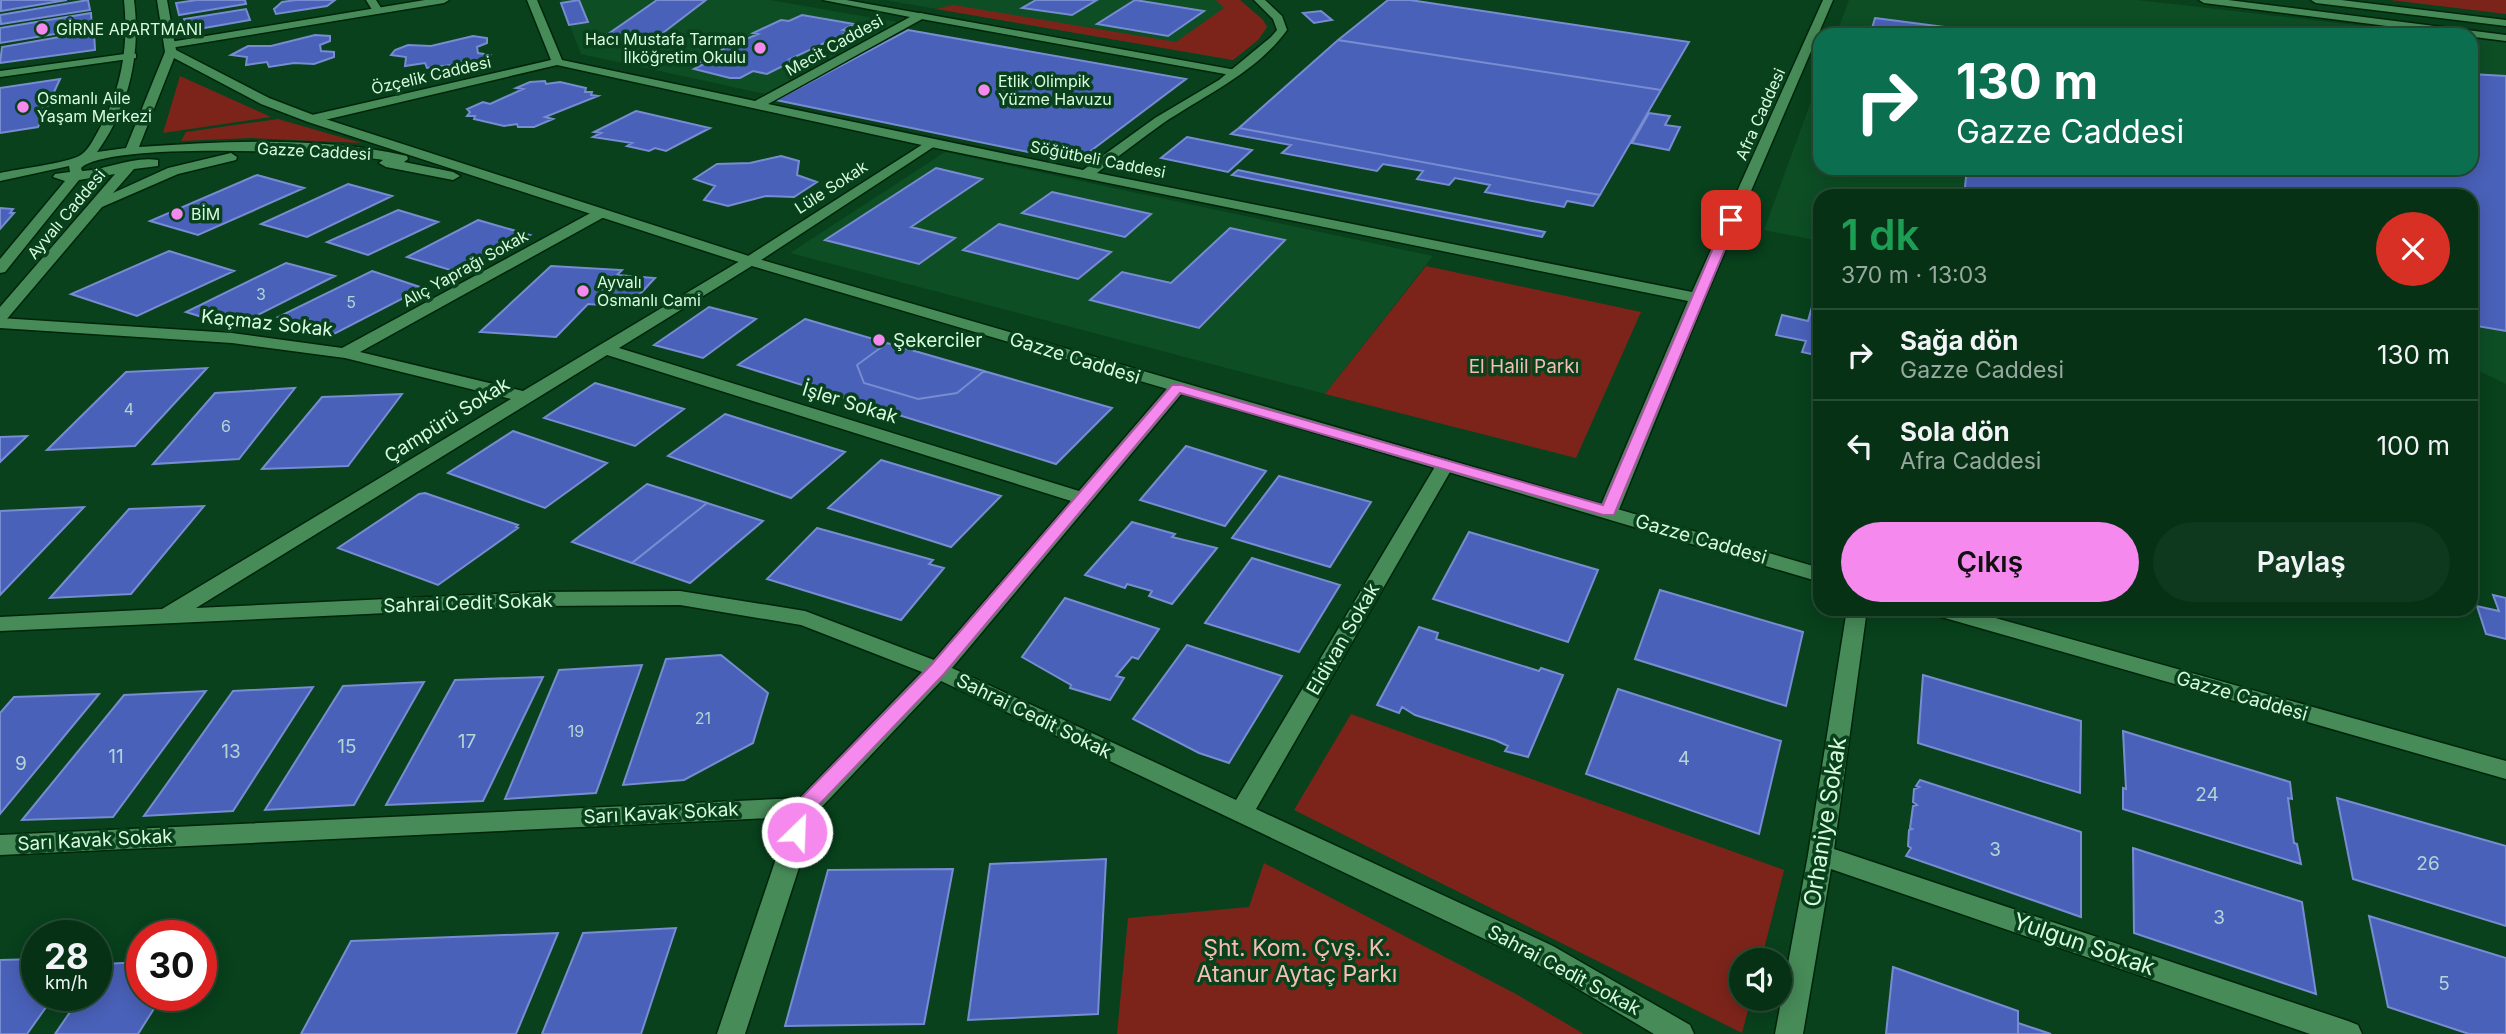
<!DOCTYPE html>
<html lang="tr">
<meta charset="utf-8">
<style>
:root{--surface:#063115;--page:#0f391e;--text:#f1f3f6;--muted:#98a9a0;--line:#274c34;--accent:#f689ed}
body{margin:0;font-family:Inter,sans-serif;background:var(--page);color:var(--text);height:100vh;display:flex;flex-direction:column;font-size:26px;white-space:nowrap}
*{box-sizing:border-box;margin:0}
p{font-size:23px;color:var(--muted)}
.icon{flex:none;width:38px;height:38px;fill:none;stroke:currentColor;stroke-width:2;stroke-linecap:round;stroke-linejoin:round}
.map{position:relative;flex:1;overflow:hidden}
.drawer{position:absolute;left:1813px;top:189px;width:665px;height:427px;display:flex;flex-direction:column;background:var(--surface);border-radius:21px;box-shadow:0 4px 18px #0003,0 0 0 2px var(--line)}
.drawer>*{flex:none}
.hud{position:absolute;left:1813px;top:28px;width:665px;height:147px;border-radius:21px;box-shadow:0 4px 18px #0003,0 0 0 2px var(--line);background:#0b6e4f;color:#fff;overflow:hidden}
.tools{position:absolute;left:1729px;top:948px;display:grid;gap:14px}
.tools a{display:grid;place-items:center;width:63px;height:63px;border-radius:50%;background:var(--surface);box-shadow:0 4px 18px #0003,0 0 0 2px var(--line);font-size:35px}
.speed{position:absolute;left:21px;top:920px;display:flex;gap:14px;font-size:35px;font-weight:700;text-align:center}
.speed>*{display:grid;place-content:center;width:91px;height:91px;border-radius:50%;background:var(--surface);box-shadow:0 4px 18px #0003,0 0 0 2px var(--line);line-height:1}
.speed small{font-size:18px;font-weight:400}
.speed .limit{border:10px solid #d22;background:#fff;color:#111}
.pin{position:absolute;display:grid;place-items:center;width:60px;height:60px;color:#fff;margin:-30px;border-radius:14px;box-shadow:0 4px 10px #0006}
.me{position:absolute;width:77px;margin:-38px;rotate:24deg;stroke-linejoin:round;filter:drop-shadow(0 0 5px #0008)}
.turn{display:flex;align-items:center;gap:24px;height:147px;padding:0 28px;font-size:32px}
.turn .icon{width:91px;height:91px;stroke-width:2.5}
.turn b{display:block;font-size:49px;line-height:60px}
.round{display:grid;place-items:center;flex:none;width:74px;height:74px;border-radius:37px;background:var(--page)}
.headline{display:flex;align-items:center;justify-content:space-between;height:119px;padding:0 28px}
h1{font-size:42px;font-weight:600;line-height:52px;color:#1e9e55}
.cta{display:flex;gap:14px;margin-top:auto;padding:14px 28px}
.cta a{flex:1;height:80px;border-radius:42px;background:var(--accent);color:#111;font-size:28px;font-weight:600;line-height:80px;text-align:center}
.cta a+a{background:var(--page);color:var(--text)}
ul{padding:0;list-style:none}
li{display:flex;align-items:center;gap:21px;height:91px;padding:0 28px;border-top:2px solid var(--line)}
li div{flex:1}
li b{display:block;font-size:26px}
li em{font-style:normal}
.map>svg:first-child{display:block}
.built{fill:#0d4e25}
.green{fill:#7d241a}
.building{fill:#4a61b9;stroke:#778cd1;stroke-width:2}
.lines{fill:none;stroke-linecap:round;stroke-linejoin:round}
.minor-casing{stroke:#00250b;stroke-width:3}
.tertiary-casing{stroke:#00250b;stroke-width:3}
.secondary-casing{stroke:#00250b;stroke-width:3}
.minor{fill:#478b58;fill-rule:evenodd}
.tertiary{fill:#478b58;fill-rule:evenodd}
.secondary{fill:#478b58;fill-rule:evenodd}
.route{fill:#f689ed;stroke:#a0599a;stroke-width:2}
.poi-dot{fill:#f689ed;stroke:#08411c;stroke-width:2.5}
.labels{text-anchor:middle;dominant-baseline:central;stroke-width:7;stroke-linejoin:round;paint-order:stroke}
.far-poi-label{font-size:16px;fill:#d8fbde;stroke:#08411c;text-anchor:start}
.far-street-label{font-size:16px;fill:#d8fbde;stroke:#08411c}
.number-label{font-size:16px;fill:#b4d4d5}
.street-label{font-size:19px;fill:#d8fbde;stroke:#08411c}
.poi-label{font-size:19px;fill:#d8fbde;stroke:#08411c;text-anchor:start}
.park-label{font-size:19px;fill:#f6bdb3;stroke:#08411c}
.near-number-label{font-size:19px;fill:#b4d4d5}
.near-street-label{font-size:23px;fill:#d8fbde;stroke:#08411c}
.near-park-label{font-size:23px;fill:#f6bdb3;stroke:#08411c}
</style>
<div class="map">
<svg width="2506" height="1034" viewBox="0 0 2506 1034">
<rect width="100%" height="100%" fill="#08411c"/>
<path class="built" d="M560 0H770L897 22 765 94 581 54Z
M885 0H1240L1263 20 1267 27 1258 40 1233 60Z
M1849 0H2138L2443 35H1836Z
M2471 38 2506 43V384L2471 367V196H1820V241L1764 230 1820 77V168H2471Z
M945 152 1433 256 1325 394 790 253Z"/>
<path class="green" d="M1216 0H1240L1263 20 1267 27 1258 40 1233 60 936 9 953 5 1176 42 1224 8Z
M2390 0H2506V14Z
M180 76 271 117 163 133Z
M278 119 361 143 251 138 181 141 186 132Z
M1426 266 1641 312 1576 458 1325 394Z
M1351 714 1784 870 1761 961H1741V999H1751L1742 1033 1294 810Z
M1264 863 1516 994 1584 1034H1117L1128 918 1249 907Z"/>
<path class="building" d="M1 0H67L1 11Z
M88 0 90 10 1 24 0 15Z
M197 0H245L246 4 179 15 176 3Z
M296 0H335L327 6 276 14 274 9 282 2Z
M579 0 588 22 569 25 561 3Z
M657 0H706L651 42 601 39Z
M1036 0H1097L1072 15 1022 8Z
M1135 0 1204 11 1168 36 1097 24Z
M1388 0H1410L1689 42 1661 90 1338 40Z
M246 9 250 20 187 31 184 19Z
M1321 11 1332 20 1314 23 1303 13Z
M91 13 92 28 0 43V28Z
M802 15 854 24 843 30 850 31 790 59 795 60 767 74 753 71 740 78H730L694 69 706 63 696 61 758 34 753 33 781 20 789 21Z
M1875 18 2006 35H1870Z
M908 30 1186 79 1076 162 776 100Z
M94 31 95 50 0 63 2 47Z
M315 35 330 36V41L320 45 321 51 334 52V57L314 64 294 63 269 67 267 62 246 65 247 57 231 55 248 46H271Z
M473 36 487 38V43L477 47 478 53 491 55 490 60 470 67 451 65 427 68 425 63 405 66 406 57 391 55 395 50 408 45 431 46Z
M1338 40 1661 90 1600 195 1239 128Z
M2471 74 2506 76V331L2471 325V196H1964L1967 168H2471Z
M60 79 38 127 0 133V88Z
M545 81 546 84 560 82 586 88 585 92H592L591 95 598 96 545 117 553 119 534 127H518L517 124 504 126 474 119 475 116H467L470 112 467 109 483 102 490 104 523 89 516 88 530 82Z
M636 111 710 128 666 151 655 148 649 151 627 146 632 143 593 137 601 133 594 132Z
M1649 113 1670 116 1665 125 1680 127 1669 150 1632 143Z
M1239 128 1600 195 1593 206 1567 201 1564 207 1485 192 1490 185 1455 178 1449 185 1417 179 1423 171 1383 164 1377 171 1282 153 1291 145 1231 134Z
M1187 137 1252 150 1228 172 1161 158Z
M781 156 799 161 797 175 817 182 794 197 766 196 728 206 704 200 715 186 694 179 717 164 750 163Z
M936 168 982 179 911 227 955 238 919 264 825 240Z
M1238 170 1335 190 1545 232 1542 237 1232 175Z
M257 175 304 188 198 235 150 221Z
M348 184 392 196 307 237 261 224Z
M1052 192 1151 214 1125 237 1022 213Z
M0 208 13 209 10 213H14L0 229Z
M398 210 438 222 368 255 327 242Z
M478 220 530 235 457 272 407 257Z
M999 224 1111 252 1078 279 963 250Z
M1230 228 1285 240 1199 328 1090 300 1122 272 1171 283Z
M169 251 234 271 137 316 71 294Z
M286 263 335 276 234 327 186 312Z
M551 266 622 270 617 275 655 278 628 307 588 304 556 337 480 332Z
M372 271 423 288 330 336 278 317Z
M1817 289H1820V356L1802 352 1806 341 1776 335 1782 315 1808 321Z
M709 307 756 319 703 358 654 345Z
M805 319 887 343 1112 408 1056 464 738 365Z
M887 343 984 371 957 393 918 399 864 383 857 365Z
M207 368 135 446 47 450 126 372Z
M595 383 684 409 635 446 544 418Z
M295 388 239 459 153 464 215 393Z
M402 394 348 466 262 469 322 397Z
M725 414 845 452 791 498 668 456Z
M513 431 607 463 545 508 448 473Z
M27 436 0 462V437Z
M1186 446 1266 471 1225 526 1140 500Z
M881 460 1001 496 951 547 828 508Z
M1279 476 1371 502 1330 567 1232 538Z
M647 484 707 503 632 563 572 542Z
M425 493 518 525 516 527 518 528 438 585 338 548 419 494Z
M707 503 763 521 690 583 632 563Z
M204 506 131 594 50 598 129 509Z
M84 507 0 595V511Z
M1132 522 1175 534 1172 537 1217 548 1172 604 1149 596 1152 591 1127 584 1125 588 1085 575Z
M817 528 933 560 929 564 944 568 901 620 767 579Z
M1469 532 1598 570 1568 642 1433 599Z
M1252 558 1340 585 1299 652 1205 623Z
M1660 590 1803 632 1786 706 1635 659Z
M2493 595 2506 598V639L2486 634 2477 606 2499 611Z
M1065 598 1159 629 1138 659 1132 657 1116 676 1124 678 1110 700 1070 688 1071 685 1022 657Z
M1419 627 1438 633 1436 639 1539 671 1541 668 1563 675 1528 757 1505 751 1508 746 1495 740 1415 715 1402 707 1399 713 1377 705Z
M1187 645 1282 676 1229 763 1199 753 1133 719Z
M721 655 768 693 753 743 684 780 623 785 666 659Z
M642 665 596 793 505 799 559 670Z
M1923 675 2081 721 2080 793 1918 743Z
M543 677 483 801 386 805 455 680Z
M424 682 354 805 265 810 343 686Z
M313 687 233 811 144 816 233 691Z
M1618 689 1781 741 1759 834 1586 774Z
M206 691 113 817 22 820 124 695Z
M99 694 0 814V713L14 697Z
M2123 731 2290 782 2292 799 2288 798 2294 843 2297 844 2301 864 2123 809V788L2126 789Z
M1920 780 2081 832V917L1906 856 1911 848 1908 846 1909 830 1912 829 1910 828 1913 806 1917 805 1913 802 1914 789 1919 787 1916 786Z
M2337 798 2506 846V926L2353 879Z
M2133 848 2302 902 2316 994 2134 933Z
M1106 859 1098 1014 968 1020 990 864Z
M953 869 924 1024 785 1026 828 870Z
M2369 916 2506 958V1034H2469L2388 1007Z
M676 928 641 1034H542L583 933Z
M558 933 516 1034H301L351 941Z
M37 959V996H54L27 1034H0V960Z
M142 962V996H162L138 1034H55L81 996H96V974L103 964Z
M1893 967 2018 1011V1034H1886Z
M2018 1023 2051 1034H2018Z"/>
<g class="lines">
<defs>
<path id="minor" d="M366 0H376L383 11 382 13H374Z
M920 13 1236 70 1242 73 1236 76 916 18V14Z
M931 139 937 143 935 146 755 264 619 348 1079 491 1171 384H1183L1185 388 1183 392 952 668 1236 800 1436 465 1445 459 1451 461 1454 465 1256 809 1553 946 1690 1025 1694 1034H1654L1533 962 941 681 817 812 745 1034H717L790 817 0 855V835L800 798 922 672 801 625 680 605 539 606 0 631V617L162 609 511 399 345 358 232 343 0 328V318L232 333 342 348 596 210H606V216L360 352 523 391 745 258ZM607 355 1071 501 934 660 805 611 680 591 539 592 196 608Z
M1847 609H1867L1834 849 2348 1021 2358 1025 2362 1034H2310L1831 869 1803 1034H1775L1808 855Z"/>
<path id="tertiary" d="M425 0H449L444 3 170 48 165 45 170 42Z
M527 0H537L562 60 755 101 910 17 823 0H846L924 14V18L768 104 1083 170 1155 118 1219 80 1271 37 1277 30 1273 19 1254 0H1265L1282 16 1287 30C1256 73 1205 95 1162 124 1140 140 1118 156 1097 173L1692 292 1823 0H1833L1705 298 1618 512 1615 516H1601L1598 512 1688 301 931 147 557 65 312 123 306 119 312 115 551 60Z
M132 53 136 54V58L0 77V71Z"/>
<path id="secondary" d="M124 0H134C141 54 129 108 97 152L126 148 165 52 157 0H167L176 50 269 98 316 116 755 258 1820 568V582L745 264 308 122 261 104 174 58 139 147C226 141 321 136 407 156L408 159 404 162 453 172 460 176 453 180 386 167 379 163 383 160C337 152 109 141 81 168L82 171C107 170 132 156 158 160V166L134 169 113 193 168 168 231 153 237 157 236 160 178 174 102 207 6 320 0 322V307L115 174 79 180 5 272 0 273V259L65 181 53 177 55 174 70 172 69 166 0 181V173C17 169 67 163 79 156 87 152 92 142 96 135 121 93 129 48 124 0Z
M2199 0H2228L2506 35V41L2204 3Z
M2311 0H2341L2506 20V26L2316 3Z
M1928 609H1963L2506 761V779L1931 614Z"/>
</defs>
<use href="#minor" class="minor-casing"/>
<use href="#tertiary" class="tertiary-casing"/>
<use href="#secondary" class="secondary-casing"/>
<use href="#minor" class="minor"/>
<use href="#tertiary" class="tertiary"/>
<use href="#secondary" class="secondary"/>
</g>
<path class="route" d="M1731 217 1737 220 1614 515H1603L1180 393 944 674 814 810 805 838 797 840 790 838 787 832 798 801 931 665 1172 385H1182L1603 505 1725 220Z"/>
<g class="poi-dot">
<circle cx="42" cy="29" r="7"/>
<circle cx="760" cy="48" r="7"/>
<circle cx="984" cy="90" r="7"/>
<circle cx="23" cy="107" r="7"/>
<circle cx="177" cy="214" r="7"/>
<circle cx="583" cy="291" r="7"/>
<circle cx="879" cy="340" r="7"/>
</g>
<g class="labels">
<g class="far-poi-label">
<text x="56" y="29">GİRNE APARTMANI</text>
<text x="746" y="39" text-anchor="end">Hacı Mustafa Tarman<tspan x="746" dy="18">İlköğretim Okulu</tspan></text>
<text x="998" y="81">Etlik Olimpik<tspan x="998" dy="18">Yüzme Havuzu</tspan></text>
<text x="37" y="98">Osmanlı Aile<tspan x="37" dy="18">Yaşam Merkezi</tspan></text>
<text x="191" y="214">BİM</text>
<text x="597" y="282">Ayvalı<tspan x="597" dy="18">Osmanlı Cami</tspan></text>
</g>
<g class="far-street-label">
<text transform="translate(834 45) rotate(-29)">Mecit Caddesi</text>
<text transform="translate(431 75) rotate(-13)">Özçelik Caddesi</text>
<text transform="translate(1760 114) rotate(-66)">Afra Caddesi</text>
<text transform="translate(314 151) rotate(3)">Gazze Caddesi</text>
<text transform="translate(1098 159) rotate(11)">Söğütbeli Caddesi</text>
<text transform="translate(831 187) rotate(-33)">Lüle Sokak</text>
<text transform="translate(66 214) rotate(-50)">Ayvalı Caddesi</text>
<text transform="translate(465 268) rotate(-29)">Alıç Yaprağı Sokak</text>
</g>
<g class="number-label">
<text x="261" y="294">3</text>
<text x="351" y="302">5</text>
<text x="129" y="409">4</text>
<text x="226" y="426">6</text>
<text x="703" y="718">21</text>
<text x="576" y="731">19</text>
</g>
<g class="street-label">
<text transform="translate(267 323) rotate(6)">Kaçmaz Sokak</text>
<text transform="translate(1075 358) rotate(17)">Gazze Caddesi</text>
<text transform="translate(850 403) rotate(17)">İşler Sokak</text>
<text transform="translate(447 420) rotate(-32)">Çampürü Sokak</text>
<text transform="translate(1701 539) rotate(16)">Gazze Caddesi</text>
<text transform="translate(468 603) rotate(-2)">Sahrai Cedit Sokak</text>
<text transform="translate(1343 639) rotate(-60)">Eldivan Sokak</text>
<text transform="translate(2242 696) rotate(16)">Gazze Caddesi</text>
<text transform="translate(1034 716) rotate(26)">Sahrai Cedit Sokak</text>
<text transform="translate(661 813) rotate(-3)">Sarı Kavak Sokak</text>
<text transform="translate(95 840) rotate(-3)">Sarı Kavak Sokak</text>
<text transform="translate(1564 970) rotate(28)">Sahrai Cedit Sokak</text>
</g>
<g class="poi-label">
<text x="893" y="340">Şekerciler</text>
</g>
<g class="park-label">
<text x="1524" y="366">El Halil Parkı</text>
</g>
<g class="near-number-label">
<text x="467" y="741">17</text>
<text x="347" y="746">15</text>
<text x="231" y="751">13</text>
<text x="116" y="756">11</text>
<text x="1684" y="758">4</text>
<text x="21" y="763">9</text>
<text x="2207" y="794">24</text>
<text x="1995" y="849">3</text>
<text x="2428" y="863">26</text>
<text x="2219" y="917">3</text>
<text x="2444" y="983">5</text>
</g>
<g class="near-street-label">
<text transform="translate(1825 822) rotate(-81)">Orhaniye Sokak</text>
<text transform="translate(2084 944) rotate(19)">Yulgun Sokak</text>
</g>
<g class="near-park-label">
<text x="1297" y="948">Şht. Kom. Çvş. K.<tspan x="1297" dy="26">Atanur Aytaç Parkı</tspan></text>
</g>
</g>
</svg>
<div class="tools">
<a><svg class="icon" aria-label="sound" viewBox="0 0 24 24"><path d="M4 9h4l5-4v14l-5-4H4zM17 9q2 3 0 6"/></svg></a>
</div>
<div class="speed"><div>28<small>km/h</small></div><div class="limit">30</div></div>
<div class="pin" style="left:1731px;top:220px;background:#d93025"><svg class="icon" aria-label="arrive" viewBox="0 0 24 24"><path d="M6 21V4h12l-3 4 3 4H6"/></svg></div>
<svg class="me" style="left:797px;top:832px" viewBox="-20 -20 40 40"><circle r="17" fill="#f689ed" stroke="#fff" stroke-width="3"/><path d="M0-11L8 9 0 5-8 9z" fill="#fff"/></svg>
<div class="hud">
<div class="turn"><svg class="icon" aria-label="right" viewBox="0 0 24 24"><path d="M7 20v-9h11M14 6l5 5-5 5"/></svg><div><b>130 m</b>Gazze Caddesi</div></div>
</div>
<section class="drawer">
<div class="headline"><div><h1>1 dk</h1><p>370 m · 13:03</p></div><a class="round" style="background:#d93025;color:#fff"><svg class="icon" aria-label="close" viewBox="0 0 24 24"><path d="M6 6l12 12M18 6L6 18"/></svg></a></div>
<ul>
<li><svg class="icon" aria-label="right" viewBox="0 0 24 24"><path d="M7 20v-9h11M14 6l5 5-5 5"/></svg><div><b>Sağa dön</b><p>Gazze Caddesi</p></div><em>130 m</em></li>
<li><svg class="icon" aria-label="left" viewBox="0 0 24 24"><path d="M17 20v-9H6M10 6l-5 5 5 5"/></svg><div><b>Sola dön</b><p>Afra Caddesi</p></div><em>100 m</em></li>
</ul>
<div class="cta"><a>Çıkış</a><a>Paylaş</a></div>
</section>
</div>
